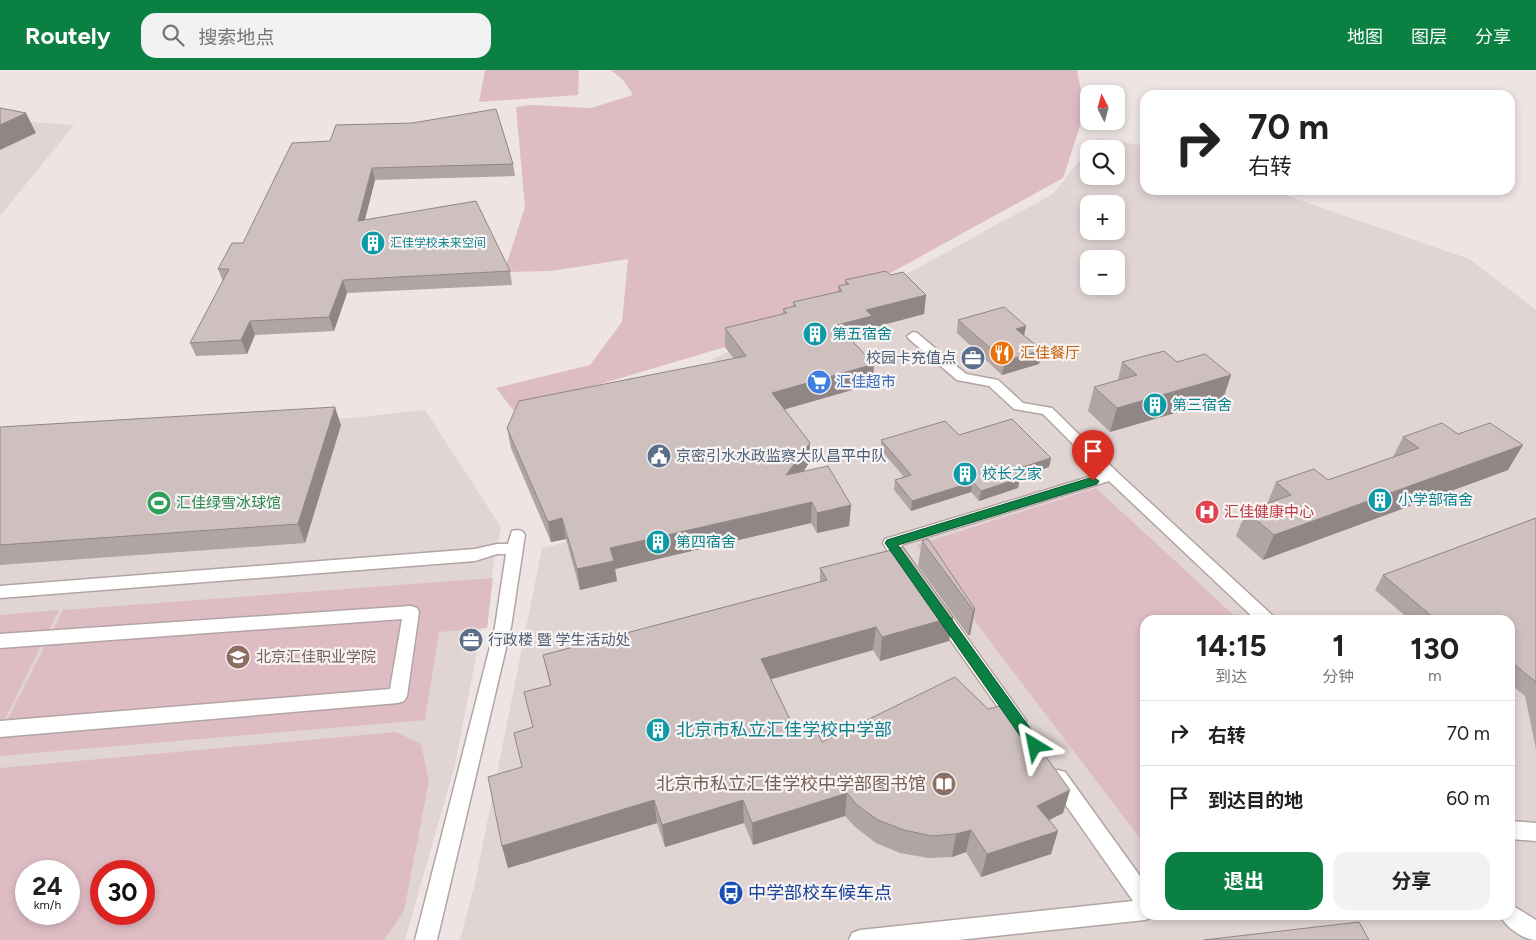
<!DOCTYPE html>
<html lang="zh">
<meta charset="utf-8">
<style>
:root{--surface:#fff;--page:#f2f2f2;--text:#222;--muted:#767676;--line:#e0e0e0;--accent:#0b8043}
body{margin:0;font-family:Figtree,"Noto Sans SC",sans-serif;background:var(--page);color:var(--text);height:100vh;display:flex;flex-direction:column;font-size:19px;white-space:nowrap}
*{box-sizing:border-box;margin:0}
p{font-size:16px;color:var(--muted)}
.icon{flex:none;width:28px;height:28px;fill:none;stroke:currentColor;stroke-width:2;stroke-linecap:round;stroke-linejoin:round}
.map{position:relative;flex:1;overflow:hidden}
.side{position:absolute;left:1140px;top:545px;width:375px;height:305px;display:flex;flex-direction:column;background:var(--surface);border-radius:15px;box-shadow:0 2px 8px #0003}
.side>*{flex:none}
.guide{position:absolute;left:1140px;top:20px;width:375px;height:105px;border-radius:15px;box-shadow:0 2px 8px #0003;background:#fff;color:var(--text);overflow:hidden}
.needle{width:32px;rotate:354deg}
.fabs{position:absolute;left:1080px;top:15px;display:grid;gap:10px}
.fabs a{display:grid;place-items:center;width:45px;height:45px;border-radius:10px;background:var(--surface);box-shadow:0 2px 8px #0003;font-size:25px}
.speed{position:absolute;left:15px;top:790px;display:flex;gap:10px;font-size:25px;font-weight:700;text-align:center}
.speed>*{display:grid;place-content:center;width:65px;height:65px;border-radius:50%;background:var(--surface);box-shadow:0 2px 8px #0003;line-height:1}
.speed small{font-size:12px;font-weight:400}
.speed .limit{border:8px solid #d22;background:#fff;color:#111}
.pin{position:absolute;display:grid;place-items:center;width:42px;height:42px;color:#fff;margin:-51px -21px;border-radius:50% 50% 50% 0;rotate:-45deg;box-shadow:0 0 5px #0007}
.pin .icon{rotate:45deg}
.me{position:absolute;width:55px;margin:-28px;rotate:325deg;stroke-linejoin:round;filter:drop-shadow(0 0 4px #0008)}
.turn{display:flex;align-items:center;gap:18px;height:105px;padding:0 25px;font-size:22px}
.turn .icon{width:65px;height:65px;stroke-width:2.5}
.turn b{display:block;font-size:35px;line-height:42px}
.eta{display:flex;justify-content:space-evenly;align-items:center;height:85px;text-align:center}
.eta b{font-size:30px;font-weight:700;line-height:35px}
.button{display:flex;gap:10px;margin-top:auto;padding:10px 25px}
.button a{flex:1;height:58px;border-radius:15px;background:var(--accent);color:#fff;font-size:20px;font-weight:700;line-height:58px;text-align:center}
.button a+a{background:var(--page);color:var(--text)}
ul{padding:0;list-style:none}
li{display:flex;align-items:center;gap:15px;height:65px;padding:0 25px;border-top:1px solid var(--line)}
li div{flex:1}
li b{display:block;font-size:19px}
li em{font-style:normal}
header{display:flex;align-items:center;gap:30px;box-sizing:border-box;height:70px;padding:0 25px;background:var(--accent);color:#fff}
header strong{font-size:24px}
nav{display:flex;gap:28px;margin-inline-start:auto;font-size:18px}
.search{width:350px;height:45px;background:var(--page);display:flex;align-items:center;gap:12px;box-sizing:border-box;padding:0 18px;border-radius:15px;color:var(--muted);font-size:19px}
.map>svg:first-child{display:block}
.built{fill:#e1d5d4;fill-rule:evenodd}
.green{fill:#debcc4;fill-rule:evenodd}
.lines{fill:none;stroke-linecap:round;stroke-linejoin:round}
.lane-casing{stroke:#b2a4a2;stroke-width:3}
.street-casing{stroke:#b2a4a2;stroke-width:3}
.lane{fill:#fff;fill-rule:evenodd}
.street{fill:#fff;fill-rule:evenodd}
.wall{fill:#b1a5a4}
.shaded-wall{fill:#908686}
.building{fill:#cec0bf;stroke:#908686}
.route{fill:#0b8043;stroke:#07532c}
.labels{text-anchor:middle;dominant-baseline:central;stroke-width:4.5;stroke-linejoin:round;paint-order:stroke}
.far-culture-label{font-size:12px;fill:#0d838f;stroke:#f9f4f4;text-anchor:start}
.culture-label{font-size:15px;fill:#0d838f;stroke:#f9f4f4;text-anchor:start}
.food-label{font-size:15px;fill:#c56008;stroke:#f9f4f4;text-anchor:start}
.service-label{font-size:15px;fill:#4e5e75;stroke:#f9f4f4;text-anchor:start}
.shop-label{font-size:15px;fill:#366cbe;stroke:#f9f4f4;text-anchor:start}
.leisure-label{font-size:15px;fill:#27864d;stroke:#f9f4f4;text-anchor:start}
.health-label{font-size:15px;fill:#be3a42;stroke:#f9f4f4;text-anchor:start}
.education-label{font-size:15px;fill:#785e54;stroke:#f9f4f4;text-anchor:start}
.near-culture-label{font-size:18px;fill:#0d838f;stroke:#f9f4f4;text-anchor:start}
.near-education-label{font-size:18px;fill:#785e54;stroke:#f9f4f4;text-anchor:end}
.near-transit-label{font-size:18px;fill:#164399;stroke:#f9f4f4;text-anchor:start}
</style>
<header>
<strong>Routely</strong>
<div class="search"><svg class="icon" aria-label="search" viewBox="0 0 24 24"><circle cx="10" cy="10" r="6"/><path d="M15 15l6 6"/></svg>搜索地点</div>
<nav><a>地图</a><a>图层</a><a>分享</a></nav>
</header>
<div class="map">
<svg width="1536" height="870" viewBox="0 0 1536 870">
<rect width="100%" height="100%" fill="#ede4e3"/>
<path class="built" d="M0 50 74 55 0 146Z
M1098 68 1145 76V120H1271L1469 189 1536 240V870H460L475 813 542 478 833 403 772 328 712 289 912 201 1053 124 1089 79V106H1116V79H1089ZM1089 134H1116V161H1089ZM1089 189H1116V216H1089ZM1145 550H1510V845H1145Z
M425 340 501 457 455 695 405 870H0V367L350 348ZM26 801H69V844H26ZM101 801H144V844H101Z"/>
<path class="green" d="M485 0H579L578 25 479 32Z
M611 0H1077L1085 41 1063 108 767 271 725 277 513 340 496 318 590 295 622 252 628 189 551 201 504 202 525 137 516 37 532 35 591 38 633 25 623 10Z
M1096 418 1239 550H1145V775L917 475Z
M493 508 487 558 439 562 425 650 0 686V664L63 540Z
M59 540 0 659V545Z
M396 662 421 674 429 711 404 841 384 870H0V698ZM26 801H69V844H26ZM101 801H144V844H101Z"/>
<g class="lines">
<defs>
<path id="lane" d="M411 536 417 538 419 542 407 626 404 631 398 633 0 667V651L390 619 402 549 0 578V564Z"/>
<path id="street" d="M913 262 917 263 966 304 998 310 1023 333 1052 338 1117 402 1273 546 1275 550H1256L1109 411 901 475 915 496 913 500C898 504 890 484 883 473L885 469 1102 403 1043 344 1014 339 989 316 957 310 909 269 907 266Z
M517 460 522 461 525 465 511 557 437 870H415L495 557 506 484H497L475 491 0 528V516L475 479 497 474H508L512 461Z
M939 535 945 537 1023 646 1026 651 1023 656 1017 658 1011 656 933 545 931 541 933 537Z
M1058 700 1065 702 1145 813V845H1153L1152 847 1145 850 958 870H849L852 863 860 860 1133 831 1051 714 1048 708 1051 702Z
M1510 751 1536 753V771L1510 769Z
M1510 834 1536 850V870C1524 870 1505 857 1500 845H1510Z"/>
</defs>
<use href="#lane" class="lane-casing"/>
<use href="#street" class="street-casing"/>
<use href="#lane" class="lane"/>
<use href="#street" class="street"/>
</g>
<path class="wall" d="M330 71 513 94 515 106 375 110 365 150 510 201 512 215 347 223 334 261 255 265 247 284 196 286 190 273 223 211 218 199 243 173Z
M890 205 926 225 924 244 871 258V265L852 270 873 314 785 339 809 393 803 402 851 435 849 456 817 463 811 453 615 499 617 511 580 520 566 469 551 472 511 378 507 358 734 289 725 277V258L783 244V239L793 236V232L838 222V216L845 215V210Z
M958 250 1026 256 1024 265 1042 280 1039 294 1002 305 957 263Z
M1122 292H1177L1231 305 1223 329 1110 362 1088 341 1094 317 1118 310Z
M341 355 305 473 0 495V358Z
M959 365 1051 388 1049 397 1019 407 1020 408 1018 418 979 431 971 422 911 441 894 420 895 410 904 407 881 380V370Z
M1403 367 1508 400 1263 490 1236 466 1246 441 1267 434 1276 412 1328 410 1393 387Z
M1536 448V679L1525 626 1510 614V550H1410L1375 520 1383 505Z
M922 471 975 539 970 565H968L918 496Z
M820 498 953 547 949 571 880 591 873 580 771 609 794 658 822 672 1070 720 1063 743 1049 750 1058 761 1051 784 981 807 966 782 952 787 928 788 900 783 876 773 855 757 845 746 753 775 744 753 665 777 657 753 508 798 502 776 533 658 550 615 543 585 820 512Z"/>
<path class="shaded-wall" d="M26 43 36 63 0 80V55Z
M372 98 375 110 361 164 358 151Z
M343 210 347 223 334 261 329 247Z
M926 225 924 244 871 258V265L836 274 837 255 866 240Z
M250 251 255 265 247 284 241 270Z
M1026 256 1023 270 1016 259Z
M1042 280 1039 294 1002 305 1005 291Z
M874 294 873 314 772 343V323Z
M1231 305 1223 329 1110 362 1117 338Z
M335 337 341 355 305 473 298 454Z
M810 373 809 393 786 426V405Z
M1523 375 1508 400 1263 490 1274 465Z
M1051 388 1049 397 1011 410 1013 400Z
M1020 408 1018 418 979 431 981 421Z
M973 412 971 422 911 441 912 431Z
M812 432 811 453 615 499 617 511 580 520 577 499 610 478Z
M851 435 849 456 817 463V443Z
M562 448 566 469 551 472 548 452Z
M975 539 970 565H968L973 540Z
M953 547 949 571 880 591 882 567Z
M876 557 873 580 762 612 761 589Z
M1070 720 1063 743 1031 759 1037 736Z
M847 723 845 746 753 775 752 753Z
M654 730 657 753 508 798 502 776Z
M743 730 744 753 665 777 662 755Z
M971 760 966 782 952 787 956 764Z
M1058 761 1051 784 981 807 987 784Z"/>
<path class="building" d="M0 38 26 43 0 55Z
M496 39 513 94 372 98 358 151 476 131 510 201 343 210 329 247 250 251 241 270 190 273 229 199H218L232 173H243L292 73 330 71 336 55 412 53Z
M886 201 890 205 903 202 926 225 866 240 872 246 837 255 874 294 772 323 810 373 786 405 828 396 851 435 817 443 812 432 610 478 614 491 577 499 562 448 548 452 507 358 519 331 746 286 725 258 787 243 783 239 796 236 793 232 842 221 838 216 849 214 845 210Z
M1004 237 1026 256 1016 259 1042 280 1005 291 958 250Z
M1164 281 1177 292 1205 284 1231 305 1117 338 1094 317 1137 305 1122 292Z
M335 337 298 454 0 475V357Z
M1012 349 1051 388 1013 400 1020 408 981 421 973 412 912 431 895 410 911 405 881 370 945 351 959 365Z
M1442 353 1458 364 1490 353 1523 375 1274 465 1246 441 1291 425 1276 412 1314 399 1328 410 1419 378 1403 367Z
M1536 448V613V612L1510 591V550H1429L1434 548 1383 505Z
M928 469 975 539 973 540 922 471Z
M903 477 953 547 882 567 876 557 761 589 794 658 813 652 822 672 955 607 988 639 1008 634 1070 720 1037 736 1058 761 987 784 971 760 956 764 932 766 904 760 878 750 857 735 847 723 752 753 743 730 662 755 654 730 502 776 488 707 522 697 514 663 533 657 524 622 551 615 543 585 827 510 820 498Z
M1359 852 1369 870H1204Z"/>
<path class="route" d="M1093 407 1099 411 1097 414 898 475 1040 672 1042 676 1040 680 1035 682 1030 680 885 473 887 470Z"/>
<defs>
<symbol id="building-disc" viewBox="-11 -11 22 22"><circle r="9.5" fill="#0f9aa8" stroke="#f9f4f4"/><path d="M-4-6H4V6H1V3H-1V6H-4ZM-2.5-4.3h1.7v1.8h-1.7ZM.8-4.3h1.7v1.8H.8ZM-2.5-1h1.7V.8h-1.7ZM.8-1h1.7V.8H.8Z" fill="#fff"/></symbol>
<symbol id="restaurant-disc" viewBox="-11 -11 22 22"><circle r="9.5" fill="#e8710a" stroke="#f9f4f4"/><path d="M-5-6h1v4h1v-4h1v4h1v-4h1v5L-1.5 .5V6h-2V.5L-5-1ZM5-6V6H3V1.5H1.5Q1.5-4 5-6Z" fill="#fff"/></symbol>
<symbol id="office-disc" viewBox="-11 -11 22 22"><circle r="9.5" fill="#5c6f8a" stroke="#f9f4f4"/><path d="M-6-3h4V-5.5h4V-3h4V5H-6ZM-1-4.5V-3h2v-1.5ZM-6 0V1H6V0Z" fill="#fff"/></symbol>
<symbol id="supermarket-disc" viewBox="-11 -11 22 22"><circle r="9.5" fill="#3f7fe0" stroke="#f9f4f4"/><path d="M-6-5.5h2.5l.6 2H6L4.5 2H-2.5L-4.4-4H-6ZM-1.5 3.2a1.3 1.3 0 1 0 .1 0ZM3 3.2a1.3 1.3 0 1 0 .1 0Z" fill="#fff"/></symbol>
<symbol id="civic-disc" viewBox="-11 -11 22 22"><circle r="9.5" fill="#5c6f8a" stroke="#f9f4f4"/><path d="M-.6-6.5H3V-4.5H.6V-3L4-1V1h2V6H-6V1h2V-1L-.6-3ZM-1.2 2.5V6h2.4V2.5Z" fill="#fff"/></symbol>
<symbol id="stadium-disc" viewBox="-11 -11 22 22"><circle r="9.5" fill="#2e9e5b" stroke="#f9f4f4"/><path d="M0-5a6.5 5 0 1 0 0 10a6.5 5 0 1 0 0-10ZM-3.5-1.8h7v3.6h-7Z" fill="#fff"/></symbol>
<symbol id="hospital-disc" viewBox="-11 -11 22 22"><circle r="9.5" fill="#e0444e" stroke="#f9f4f4"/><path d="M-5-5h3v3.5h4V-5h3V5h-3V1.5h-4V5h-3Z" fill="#fff"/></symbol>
<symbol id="university-disc" viewBox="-11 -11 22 22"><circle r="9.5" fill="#8d6e63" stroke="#f9f4f4"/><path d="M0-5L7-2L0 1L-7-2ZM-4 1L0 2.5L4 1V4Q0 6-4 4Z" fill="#fff"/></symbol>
<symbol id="library-disc" viewBox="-11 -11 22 22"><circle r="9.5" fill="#8d6e63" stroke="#f9f4f4"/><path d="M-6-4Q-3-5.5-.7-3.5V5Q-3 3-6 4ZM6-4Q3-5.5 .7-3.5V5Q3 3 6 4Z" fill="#fff"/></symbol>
<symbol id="bus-disc" viewBox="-11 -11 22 22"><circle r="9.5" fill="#1a4fb4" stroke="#f9f4f4"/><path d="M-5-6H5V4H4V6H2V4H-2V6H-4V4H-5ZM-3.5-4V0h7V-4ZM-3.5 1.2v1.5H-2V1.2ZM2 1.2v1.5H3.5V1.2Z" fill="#fff"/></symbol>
</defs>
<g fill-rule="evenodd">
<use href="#building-disc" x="359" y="159" width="28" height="28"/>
<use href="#building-disc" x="801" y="250" width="28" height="28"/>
<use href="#restaurant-disc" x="988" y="269" width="28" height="28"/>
<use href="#office-disc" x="959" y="274" width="28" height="28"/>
<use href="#supermarket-disc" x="805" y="298" width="28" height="28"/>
<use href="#building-disc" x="1141" y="321" width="28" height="28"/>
<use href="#civic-disc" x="645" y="372" width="28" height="28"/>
<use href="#building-disc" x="951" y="390" width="28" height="28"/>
<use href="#building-disc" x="1366" y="416" width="28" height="28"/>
<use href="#stadium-disc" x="145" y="419" width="28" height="28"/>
<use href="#hospital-disc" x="1193" y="428" width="28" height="28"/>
<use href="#building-disc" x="644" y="458" width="28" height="28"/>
<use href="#office-disc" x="457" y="556" width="28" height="28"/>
<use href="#university-disc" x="224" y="573" width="28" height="28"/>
<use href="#building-disc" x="644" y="646" width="28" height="28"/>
<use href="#library-disc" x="930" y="700" width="28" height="28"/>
<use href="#bus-disc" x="717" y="809" width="28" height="28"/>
</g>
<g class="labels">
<g class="far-culture-label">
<text x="390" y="173">汇佳学校未来空间</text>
</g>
<g class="culture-label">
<text x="832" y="264">第五宿舍</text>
<text x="1172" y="335">第三宿舍</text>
<text x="982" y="404">校长之家</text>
<text x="1398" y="430">小学部宿舍</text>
<text x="676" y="472">第四宿舍</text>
</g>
<g class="food-label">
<text x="1020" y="283">汇佳餐厅</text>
</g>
<g class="service-label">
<text x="956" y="288" text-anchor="end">校园卡充值点</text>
<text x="676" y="386">京密引水水政监察大队昌平中队</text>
<text x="488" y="570">行政楼 暨 学生活动处</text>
</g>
<g class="shop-label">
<text x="836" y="312">汇佳超市</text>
</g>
<g class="leisure-label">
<text x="176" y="433">汇佳绿雪冰球馆</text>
</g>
<g class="health-label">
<text x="1224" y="442">汇佳健康中心</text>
</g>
<g class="education-label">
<text x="256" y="587">北京汇佳职业学院</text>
</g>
<g class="near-culture-label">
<text x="676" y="660">北京市私立汇佳学校中学部</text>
</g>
<g class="near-education-label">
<text x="926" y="714">北京市私立汇佳学校中学部图书馆</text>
</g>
<g class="near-transit-label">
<text x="748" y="823">中学部校车候车点</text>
</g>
</g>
</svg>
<div class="fabs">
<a><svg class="needle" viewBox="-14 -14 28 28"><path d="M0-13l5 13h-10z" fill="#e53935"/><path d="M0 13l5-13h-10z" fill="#767676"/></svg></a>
<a><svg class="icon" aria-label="search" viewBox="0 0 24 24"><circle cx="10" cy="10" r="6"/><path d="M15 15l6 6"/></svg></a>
<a>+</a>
<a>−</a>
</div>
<div class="speed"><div>24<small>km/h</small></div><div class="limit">30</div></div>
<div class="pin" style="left:1093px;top:411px;background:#d93025"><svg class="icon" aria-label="arrive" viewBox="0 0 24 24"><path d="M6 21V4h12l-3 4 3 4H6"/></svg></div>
<svg class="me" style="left:1035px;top:676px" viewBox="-20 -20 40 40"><path d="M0-17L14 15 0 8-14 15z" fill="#0b8043" stroke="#fff" stroke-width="4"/></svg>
<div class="guide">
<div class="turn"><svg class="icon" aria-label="right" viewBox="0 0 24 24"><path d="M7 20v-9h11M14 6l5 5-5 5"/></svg><div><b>70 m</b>右转</div></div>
</div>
<section class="side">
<div class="eta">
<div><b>14:15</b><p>到达</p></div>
<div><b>1</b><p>分钟</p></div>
<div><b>130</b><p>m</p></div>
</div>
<ul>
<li><svg class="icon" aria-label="right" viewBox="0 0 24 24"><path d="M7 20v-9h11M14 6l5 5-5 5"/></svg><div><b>右转</b></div><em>70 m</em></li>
<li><svg class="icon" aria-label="arrive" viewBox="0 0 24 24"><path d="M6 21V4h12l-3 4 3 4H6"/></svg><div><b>到达目的地</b></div><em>60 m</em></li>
</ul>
<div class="button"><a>退出</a><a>分享</a></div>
</section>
</div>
